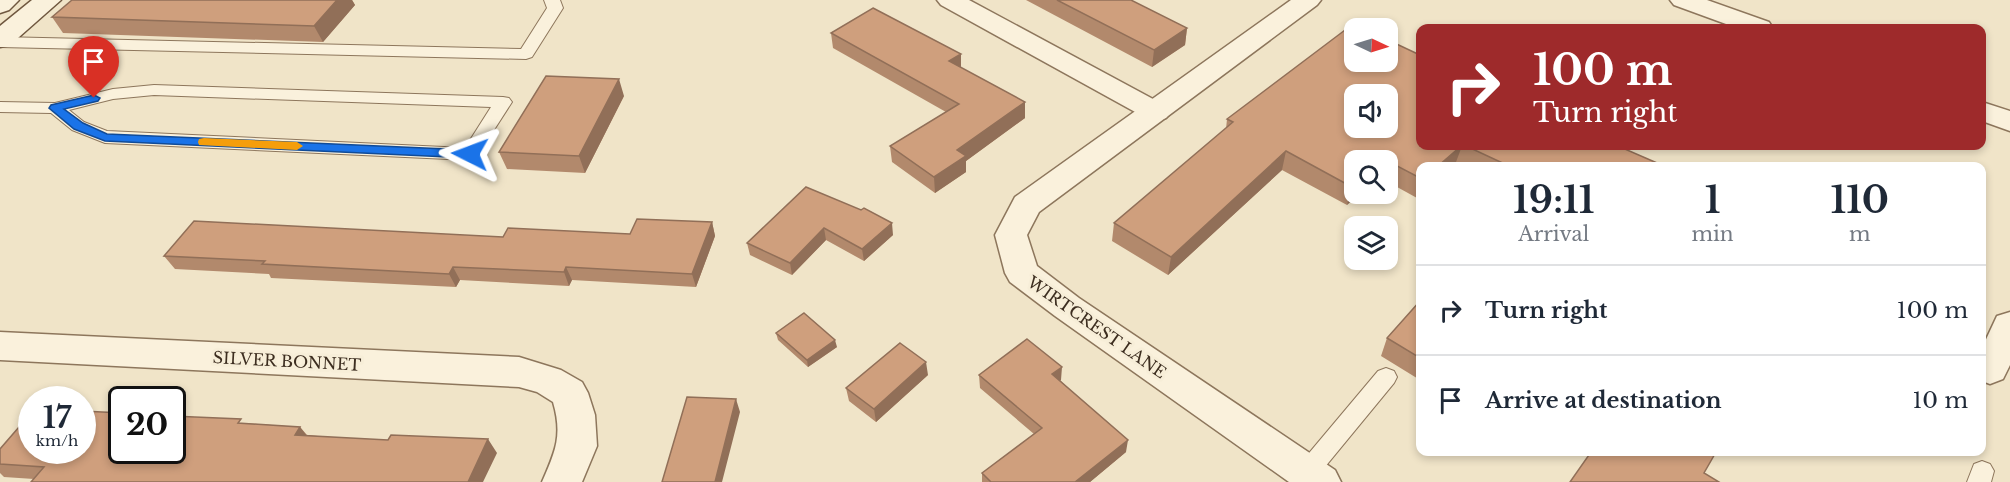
<!DOCTYPE html>
<style>
:root{--surface:#fff;--page:#f6f6f7;--text:#1f2937;--muted:#747a83;--line:#e0e1e3}
body{margin:0;font-family:"Libre Baskerville",serif;background:var(--page);color:var(--text);height:100vh;display:flex;flex-direction:column;font-size:22px;white-space:nowrap}
*{box-sizing:border-box;margin:0}
p{font-size:20px;color:var(--muted)}
.icon{flex:none;width:33px;height:33px;fill:none;stroke:currentColor;stroke-width:2;stroke-linecap:round;stroke-linejoin:round}
.map{position:relative;flex:1;overflow:hidden}
.sheet{position:absolute;left:1416px;top:162px;width:570px;height:294px;display:flex;flex-direction:column;background:var(--surface);border-radius:12px;box-shadow:0 3px 9px #0003}
.sheet>*{flex:none}
.top-card{position:absolute;left:1416px;top:24px;width:570px;height:126px;border-radius:12px;box-shadow:0 3px 9px #0003;background:#9e2a2b;color:#fff;overflow:hidden}
.needle{width:39px;rotate:94deg}
.tools{position:absolute;left:1344px;top:18px;display:grid;gap:12px}
.tools a{display:grid;place-items:center;width:54px;height:54px;border-radius:12px;background:var(--surface);box-shadow:0 3px 9px #0003;font-size:30px}
.speed{position:absolute;left:18px;top:386px;display:flex;gap:12px;font-size:30px;font-weight:700;text-align:center}
.speed>*{display:grid;place-content:center;width:78px;height:78px;border-radius:50%;background:var(--surface);box-shadow:0 3px 9px #0003;line-height:1}
.speed small{font-size:15px;font-weight:400}
.speed .limit{border:3px solid #111;border-radius:9px;background:#fff;color:#111}
.pin{position:absolute;display:grid;place-items:center;width:51px;height:51px;color:#fff;margin:-62px -26px;border-radius:50% 50% 50% 0;rotate:-45deg;box-shadow:0 0 6px #0007}
.pin .icon{rotate:45deg}
.me{position:absolute;width:66px;margin:-33px;rotate:273deg;stroke-linejoin:round;filter:drop-shadow(0 0 4px #0008)}
.turn{display:flex;align-items:center;gap:21px;height:126px;padding:0 18px;font-size:27px}
.turn .icon{width:78px;height:78px;stroke-width:2.5}
.turn b{display:block;font-size:42px;line-height:51px}
.eta{display:flex;justify-content:space-evenly;align-items:center;height:102px;text-align:center}
.eta b{font-size:36px;font-weight:700;line-height:42px}
ul{padding:0;list-style:none}
li{display:flex;align-items:center;gap:18px;height:90px;padding:0 18px;border-top:2px solid var(--line)}
li div{flex:1}
li b{display:block;font-size:22px}
li em{font-style:normal}
.map>svg:first-child{display:block}
.lines{fill:none;stroke-linecap:round;stroke-linejoin:round}
.service-casing{stroke:#8d765c;stroke-width:2}
.minor-casing{stroke:#8d765c;stroke-width:3}
.tertiary-casing{stroke:#8d765c;stroke-width:3}
.secondary-casing{stroke:#6f573f;stroke-width:3}
.service{fill:#faf1dc;fill-rule:evenodd}
.minor{fill:#faf1dc;fill-rule:evenodd}
.tertiary{fill:#faf1dc;fill-rule:evenodd}
.secondary{fill:#faf1dc;fill-rule:evenodd}
.wall{fill:#b2896c}
.shaded-wall{fill:#916f58}
.building{fill:#cf9f7d;stroke:#916f58;stroke-width:1.5;fill-rule:evenodd}
.route{fill:#1a73e8;stroke:#114b97;stroke-width:1.5}
.slow{fill:#f59e0b}
.labels{text-anchor:middle;dominant-baseline:central;stroke-width:6;stroke-linejoin:round;paint-order:stroke}
.street-label{font-size:16px;fill:#3d2e20;stroke:#f7eed8}
</style>
<div class="map">
<svg width="2010" height="482" viewBox="0 0 2010 482">
<rect width="100%" height="100%" fill="#f0e4c8"/>
<g class="lines">
<defs>
<path id="service" d="M544 0H560L563 8 532 57 526 59 0 47V37L521 49 547 8Z
M154 85 503 97 509 98 512 102 476 158 470 160 105 143 72 130 51 113 0 112V102L55 103 113 89ZM154 95 491 107 465 148 107 131 84 122 69 110 113 99Z
M1386 368 1394 371 1397 377 1394 383 1315 479 1307 482 1299 479 1295 472 1299 465 1378 371Z
M1982 461 1990 464 1994 471 1991 482H1967L1974 464Z"/>
<path id="minor" d="M937 0H969L1166 106 1171 112 1166 118 1156 121 1146 118 941 5Z
M1670 0H1707L1769 22 1773 28H1737L1674 5Z
M1982 102 2010 111V131L1982 121Z
M2010 312V365L2003 379 1990 384 1982 381V348L1997 316Z
M0 332 519 357 561 370 582 382 588 393 595 415 597 446 582 482H542C555 452 563 436 553 402L537 392 519 387 0 360Z"/>
<path id="tertiary" d="M1291 0H1321L1317 5 1039 212 1027 235 1037 266 1079 298 1335 470 1341 482H1289L1055 316 1010 282 1005 273 995 235 1015 197Z"/>
<path id="secondary" d="M0 0H19L9 10 0 13Z
M32 0H61L10 45 0 47V26Z"/>
</defs>
<use href="#service" class="service-casing"/>
<use href="#minor" class="minor-casing"/>
<use href="#tertiary" class="tertiary-casing"/>
<use href="#secondary" class="secondary-casing"/>
<use href="#service" class="service"/>
<use href="#minor" class="minor"/>
<use href="#tertiary" class="tertiary"/>
<use href="#secondary" class="secondary"/>
</g>
<path class="wall" d="M72 0H352L355 5 323 42 63 33 52 17Z
M1026 0H1131L1187 28 1185 45 1152 67Z
M831 33 961 68 1025 102V118L966 161V172L935 193 892 162 890 146 946 112 833 48Z
M624 96 585 173 507 169 499 152Z
M1227 119 1420 146H1618L1664 166H1465L1456 162 1451 166H1420V195L1417 198 1388 182V160H1354V194L1347 205 1282 170 1168 275 1112 241 1114 223 1226 129Z
M806 187 893 235 864 261 826 240 792 275 750 255 747 243Z
M712 222 715 236 696 287 572 280 569 286 460 280 456 287 271 278 269 274 175 269 164 256 503 237 630 234Z
M1420 301V380L1381 356 1387 338Z
M776 333 837 347 808 367 778 340Z
M928 375 876 422 849 401 846 388Z
M979 375 1061 380H1060L1126 452 1090 482H982V473L1034 434 980 388Z
M244 423 300 427 307 435 497 453 34 479 4 477 0 473V449Z"/>
<path class="shaded-wall" d="M337 0H352L355 5 323 42 314 26Z
M1187 28 1185 45 1152 67 1154 50Z
M961 54V70L949 61Z
M619 79 624 96 585 173 579 156Z
M1025 102V118L966 161V172L935 193 934 177 957 150Z
M1461 146H1462L1456 162 1451 166H1438Z
M1286 151 1282 170 1168 275 1171 257Z
M1354 185V194H1360L1347 205 1352 187Z
M712 222 715 236 696 287 692 274Z
M892 223 893 235 864 261 862 249Z
M824 228 826 240 792 275 790 263Z
M453 267 460 280 456 287 449 274Z
M566 267 572 280 569 286 564 272Z
M835 340 837 347 808 367 807 360Z
M926 362 928 375 876 422 874 409Z
M1062 367 1061 380 1052 387V374Z
M736 399 740 412 722 482H715Z
M300 427 311 441 295 435Z
M488 439 497 453 483 482H468Z
M1128 440 1126 452 1090 482H1075Z"/>
<path class="building" d="M72 0H337L314 26 52 17Z
M1057 0H1131L1187 28 1154 50Z
M873 8 961 54 949 61 1025 102 957 150 966 156 934 177 890 146 959 104 831 33Z
M1353 24 1363 28H1354V62H1388V40L1420 55V146H1461L1438 166H1420V178L1384 159 1382 160H1354V185L1352 187 1286 151 1171 257 1114 223 1233 122 1227 119ZM1354 94H1388V128H1354Z
M546 76 619 79 579 156 499 152Z
M1466 146H1618L1664 166H1509Z
M806 187 861 210 864 208 892 223 862 249 824 228 790 263 747 243Z
M637 219 712 222 692 274 566 267 564 272 453 267 449 274 262 264 265 261 164 256 194 221 503 237 508 228 630 234Z
M1420 301V358L1387 338Z
M804 313 835 340 807 360 776 333Z
M1027 339 1062 367 1052 374 1128 440 1075 482H991L982 473 1042 428 979 375Z
M900 343 926 362 874 409 846 388Z
M687 397 736 399 715 482H662Z
M82 411 122 413V450H172V416L241 419 238 423 300 427 295 435 388 440 391 435 488 439 468 482H31L44 467 0 464V449L32 412V450H82Z
M1591 452H1716L1704 473 1719 482H1570Z"/>
<path class="route" d="M94 95 100 98 98 101 64 109 83 123 107 134 470 150 477 154 470 158 105 141 74 129 49 108 51 105Z"/>
<path class="slow" d="M204 138 297 142 303 146 297 150 199 145 198 142 199 139Z"/>
<g class="labels">
<g class="street-label">
<text transform="translate(1097 327) rotate(35)">WIRTCREST LANE</text>
<text transform="translate(287 361) rotate(3)">SILVER BONNET</text>
</g>
</g>
</svg>
<div class="tools">
<a><svg class="needle" viewBox="-14 -14 28 28"><path d="M0-13l5 13h-10z" fill="#e53935"/><path d="M0 13l5-13h-10z" fill="#747a83"/></svg></a>
<a><svg class="icon" aria-label="sound" viewBox="0 0 24 24"><path d="M4 9h4l5-4v14l-5-4H4zM17 9q2 3 0 6"/></svg></a>
<a><svg class="icon" aria-label="search" viewBox="0 0 24 24"><circle cx="10" cy="10" r="6"/><path d="M15 15l6 6"/></svg></a>
<a><svg class="icon" aria-label="layers" viewBox="0 0 24 24"><path d="M12 4l9 5-9 5-9-5zM3 14l9 5 9-5"/></svg></a>
</div>
<div class="speed"><div>17<small>km/h</small></div><div class="limit">20</div></div>
<div class="pin" style="left:94px;top:98px;background:#d93025"><svg class="icon" aria-label="arrive" viewBox="0 0 24 24"><path d="M6 21V4h12l-3 4 3 4H6"/></svg></div>
<svg class="me" style="left:470px;top:154px" viewBox="-20 -20 40 40"><path d="M0-17L14 15 0 8-14 15z" fill="#1a73e8" stroke="#fff" stroke-width="4"/></svg>
<div class="top-card">
<div class="turn"><svg class="icon" aria-label="right" viewBox="0 0 24 24"><path d="M7 20v-9h11M14 6l5 5-5 5"/></svg><div><b>100 m</b>Turn right</div></div>
</div>
<section class="sheet">
<div class="eta">
<div><b>19:11</b><p>Arrival</p></div>
<div><b>1</b><p>min</p></div>
<div><b>110</b><p>m</p></div>
</div>
<ul>
<li><svg class="icon" aria-label="right" viewBox="0 0 24 24"><path d="M7 20v-9h11M14 6l5 5-5 5"/></svg><div><b>Turn right</b></div><em>100 m</em></li>
<li><svg class="icon" aria-label="arrive" viewBox="0 0 24 24"><path d="M6 21V4h12l-3 4 3 4H6"/></svg><div><b>Arrive at destination</b></div><em>10 m</em></li>
</ul>
</section>
</div>
